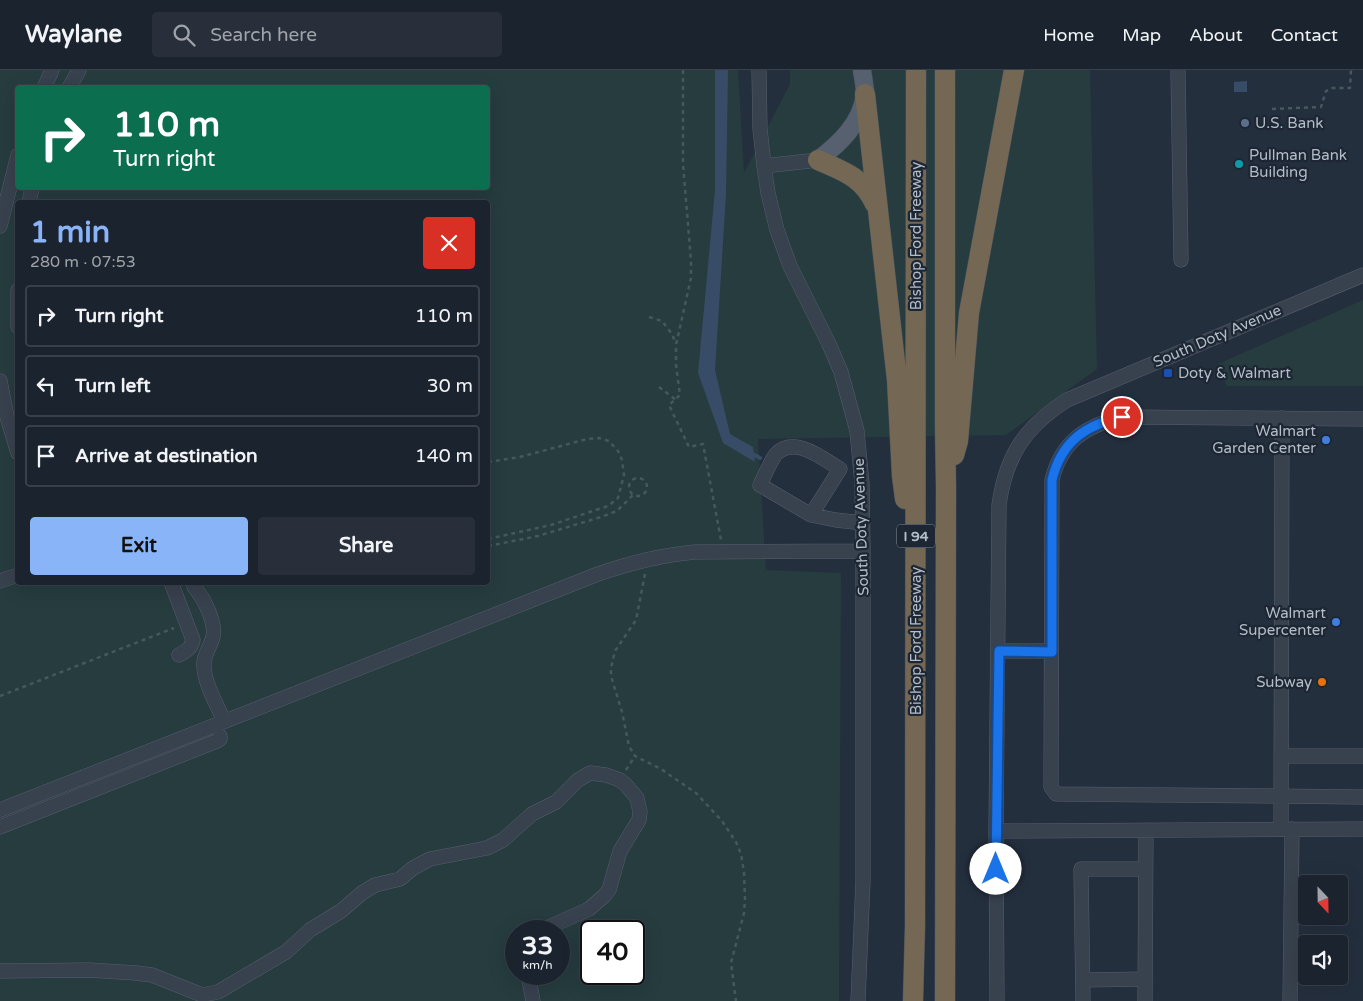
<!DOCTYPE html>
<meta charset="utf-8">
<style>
:root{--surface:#1b232e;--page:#282f3a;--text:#f1f3f6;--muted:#a0a4aa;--line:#39404a;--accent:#8ab4f8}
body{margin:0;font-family:"Varela Round",sans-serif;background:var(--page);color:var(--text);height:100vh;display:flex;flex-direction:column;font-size:19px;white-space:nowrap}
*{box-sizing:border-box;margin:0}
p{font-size:16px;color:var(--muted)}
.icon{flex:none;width:28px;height:28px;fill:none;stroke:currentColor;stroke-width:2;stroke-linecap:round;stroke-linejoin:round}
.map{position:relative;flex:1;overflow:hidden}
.panel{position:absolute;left:15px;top:130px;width:475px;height:385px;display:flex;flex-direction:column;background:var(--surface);border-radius:5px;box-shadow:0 5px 20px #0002,0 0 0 1px var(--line)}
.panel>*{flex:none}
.guide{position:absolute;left:15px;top:15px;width:475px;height:105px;border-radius:5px;box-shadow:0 5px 20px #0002,0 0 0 1px var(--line);background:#0b6e4f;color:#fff;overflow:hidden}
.needle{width:32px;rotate:158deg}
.controls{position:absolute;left:1298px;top:805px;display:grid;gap:10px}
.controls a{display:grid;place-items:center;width:50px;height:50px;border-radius:5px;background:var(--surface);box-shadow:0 5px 20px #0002,0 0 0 1px var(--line);font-size:25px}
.speed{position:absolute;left:505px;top:850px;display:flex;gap:10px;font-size:25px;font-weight:700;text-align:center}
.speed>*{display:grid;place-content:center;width:65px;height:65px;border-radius:50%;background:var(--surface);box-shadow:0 5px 20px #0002,0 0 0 1px var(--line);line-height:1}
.speed small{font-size:12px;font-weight:400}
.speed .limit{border:2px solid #111;border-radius:8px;background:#fff;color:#111}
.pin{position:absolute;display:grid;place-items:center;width:42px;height:42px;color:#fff;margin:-21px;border:2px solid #fff;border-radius:50%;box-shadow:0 1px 5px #0007}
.me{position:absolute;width:55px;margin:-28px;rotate:0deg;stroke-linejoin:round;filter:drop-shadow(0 0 4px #0008)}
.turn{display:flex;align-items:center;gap:18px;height:105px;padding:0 15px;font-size:22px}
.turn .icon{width:65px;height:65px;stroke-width:2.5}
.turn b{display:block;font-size:35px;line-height:42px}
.round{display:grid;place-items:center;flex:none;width:52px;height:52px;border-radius:5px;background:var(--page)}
.overview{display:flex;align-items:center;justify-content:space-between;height:85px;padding:0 15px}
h1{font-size:30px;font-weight:700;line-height:38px;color:var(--accent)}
.button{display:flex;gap:10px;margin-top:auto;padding:10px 15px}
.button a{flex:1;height:58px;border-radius:5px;background:var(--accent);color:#111;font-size:20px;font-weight:700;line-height:58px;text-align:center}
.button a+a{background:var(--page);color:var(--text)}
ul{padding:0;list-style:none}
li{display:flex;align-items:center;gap:15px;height:62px;margin:0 10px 8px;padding:0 5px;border:2px solid var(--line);border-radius:5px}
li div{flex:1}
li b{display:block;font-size:19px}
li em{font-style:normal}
header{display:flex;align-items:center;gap:30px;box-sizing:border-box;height:70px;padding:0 25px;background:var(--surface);border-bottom:1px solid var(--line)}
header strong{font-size:24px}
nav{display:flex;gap:28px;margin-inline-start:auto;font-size:18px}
.search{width:350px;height:45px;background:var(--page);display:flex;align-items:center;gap:12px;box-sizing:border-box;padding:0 18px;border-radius:5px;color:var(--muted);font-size:19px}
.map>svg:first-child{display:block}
.green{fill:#263c3f;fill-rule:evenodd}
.water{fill:#394c67}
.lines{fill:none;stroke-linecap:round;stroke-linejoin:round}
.stream{stroke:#394c67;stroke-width:4}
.minor-casing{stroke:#565f6c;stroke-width:15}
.major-casing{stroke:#414a57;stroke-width:19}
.highway-casing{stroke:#434c59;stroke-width:21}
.path{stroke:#44595c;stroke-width:2.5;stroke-dasharray:4 4;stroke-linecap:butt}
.minor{stroke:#38414e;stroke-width:14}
.major{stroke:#56606e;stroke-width:18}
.highway{stroke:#746855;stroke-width:20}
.route-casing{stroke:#114b97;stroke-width:12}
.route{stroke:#1a73e8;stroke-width:9}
.service-dot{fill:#5c6f8a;stroke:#1d2633;stroke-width:2}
.culture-dot{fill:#0f9aa8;stroke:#1d2633;stroke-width:2}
.transit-dot{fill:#1a4fb4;stroke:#1d2633;stroke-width:2}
.shop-dot{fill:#3f7fe0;stroke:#1d2633;stroke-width:2}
.food-dot{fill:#e8710a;stroke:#1d2633;stroke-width:2}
.labels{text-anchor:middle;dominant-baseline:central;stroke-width:4.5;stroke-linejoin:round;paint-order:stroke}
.shield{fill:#1d2633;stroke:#878f9c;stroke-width:1}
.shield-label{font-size:14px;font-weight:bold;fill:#b4bcc9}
.poi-label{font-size:15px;fill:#b4bcc9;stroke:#1d2633;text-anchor:start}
.street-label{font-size:15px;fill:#b4bcc9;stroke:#1d2633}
</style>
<header>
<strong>Waylane</strong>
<div class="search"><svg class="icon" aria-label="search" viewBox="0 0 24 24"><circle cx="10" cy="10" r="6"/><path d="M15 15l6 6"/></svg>Search here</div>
<nav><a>Home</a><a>Map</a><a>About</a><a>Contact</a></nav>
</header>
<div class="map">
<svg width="1363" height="931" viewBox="0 0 1363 931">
<rect width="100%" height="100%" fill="#242f3e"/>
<path class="green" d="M0 0H738L744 103 790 14V0H1090L1097 299 1006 365 758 369 766 500 841 503 839 931H0ZM18 18H488V118H18ZM18 132H488V512H18ZM516 861H559V904H516ZM591 861H634V904H591Z
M1363 230V316H1227L1218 294Z"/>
<path class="water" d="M715 0H728L726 124 715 300 730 364 753 377 755 392 723 373 698 303 715 120Z
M1247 11V22H1234V12Z"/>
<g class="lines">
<path class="stream" d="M751 383 760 388"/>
<defs>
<path id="minor" d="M759 0 760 59 764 96 768 123 777 160 790 196 829 274 841 302 857 361 862 414 863 481V811L858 931
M1178 0 1181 190
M44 18 52 0
M69 18 79 0
M764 96 818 90
M29 132 32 118
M0 156 18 85
M18 220V257
M0 311 7 347 18 383
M1363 349 1122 347C1085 356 1061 372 1052 410L1051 717 1056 724 1363 727
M811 445 840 399C823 389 795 365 776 384 771 390 764 407 760 415L811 445 836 450 863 453
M0 511 18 505
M171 512 193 570C191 579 186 581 179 585
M194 517C204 528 216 552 213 567 210 578 203 585 204 597 205 615 217 634 224 651
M999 581H1051
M1281 686H1363
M0 740 598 504C630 493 661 485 695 482L863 481
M0 757 217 671 220 669V666
M1281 759 1282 348
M996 761 1363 759
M0 901 89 900 136 903 152 905 202 925 218 922 286 882 310 860 341 841 362 823 375 815 400 809 413 798 430 789 487 778 503 770 532 744 556 732 578 710 590 703 606 705 620 710 626 715 637 728 640 742 639 750 620 781 609 820 604 826 589 839 540 861
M528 904 533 931
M1083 910 1145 909
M997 931 996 761 999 435C1006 385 1025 357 1067 330L1363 205
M1083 931 1081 799H1146
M1145 931 1146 760
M1290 931 1292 759"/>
<path id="major" d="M818 90C839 74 862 53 865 24 865 16 863 8 862 0"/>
<path id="highway" d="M865 24 897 310 902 406 905 429
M818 90C843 101 863 107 875 134
M954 385 958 371 969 243 1014 0
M913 931 915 856 916 0
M945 931 946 416 945 357V0"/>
</defs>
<use href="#minor" class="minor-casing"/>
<use href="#major" class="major-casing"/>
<use href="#highway" class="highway-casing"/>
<path class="path" d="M683 0V94L691 191V208L676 275V295L680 325 669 335 689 377 703 374 721 470
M1272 39 1321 37 1326 21 1332 18H1350L1351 0
M649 247 662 251 672 264 676 274
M659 317 676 330
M488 392 520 387 587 369 599 368 609 371 618 381 622 390 624 405 618 428 608 436 551 455 488 469
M629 417a9 9 0 1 1 18 0a9 9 0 1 1-18 0Z
M488 476 538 466 601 447 617 441 633 425
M645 504 636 550 615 581 611 598V606L622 642 629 676 635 686 661 699 696 723 722 751 736 772 741 784 744 802 745 829 744 843 731 893 736 931
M0 626 174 558
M626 700 635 686"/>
<use href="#minor" class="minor"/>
<use href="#major" class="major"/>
<use href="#highway" class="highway"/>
</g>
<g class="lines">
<defs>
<path id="route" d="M996 799 999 581 1052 582V410C1061 372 1085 355 1122 347"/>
</defs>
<use href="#route" class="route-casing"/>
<use href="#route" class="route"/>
</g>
<circle class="service-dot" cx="1245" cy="53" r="5"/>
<circle class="culture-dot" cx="1239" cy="94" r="5"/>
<rect class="transit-dot" x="1163" y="298" width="10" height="10" rx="2.5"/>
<g class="shop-dot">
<circle cx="1326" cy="370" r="5"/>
<circle cx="1336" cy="552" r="5"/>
</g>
<circle class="food-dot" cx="1322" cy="612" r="5"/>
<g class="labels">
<rect class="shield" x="897" y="454.5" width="38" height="23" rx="4"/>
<g class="shield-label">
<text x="916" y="466">I 94</text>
</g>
<g class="poi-label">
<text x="1255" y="53">U.S. Bank</text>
<text x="1249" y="85">Pullman Bank<tspan x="1249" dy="17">Building</tspan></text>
<text x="1178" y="303">Doty &amp; Walmart</text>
<text x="1316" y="361" text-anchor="end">Walmart<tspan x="1316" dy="17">Garden Center</tspan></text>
<text x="1326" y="543" text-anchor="end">Walmart<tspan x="1326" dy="17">Supercenter</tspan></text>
<text x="1312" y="612" text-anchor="end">Subway</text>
</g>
<g class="street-label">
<text transform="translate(916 166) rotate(-90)">Bishop Ford Freeway</text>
<text transform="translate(1217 266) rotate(-23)">South Doty Avenue</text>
<text transform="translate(861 457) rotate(-92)">South Doty Avenue</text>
<text transform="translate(916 571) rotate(-90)">Bishop Ford Freeway</text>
</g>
</g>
</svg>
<div class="controls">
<a><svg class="needle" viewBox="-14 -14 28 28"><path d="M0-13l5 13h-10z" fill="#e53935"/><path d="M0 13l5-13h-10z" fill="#a0a4aa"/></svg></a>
<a><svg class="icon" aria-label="sound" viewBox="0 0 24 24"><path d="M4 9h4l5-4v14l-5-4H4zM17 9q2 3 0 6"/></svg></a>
</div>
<div class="speed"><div>33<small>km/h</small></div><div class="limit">40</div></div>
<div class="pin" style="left:1122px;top:347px;background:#d93025"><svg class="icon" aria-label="arrive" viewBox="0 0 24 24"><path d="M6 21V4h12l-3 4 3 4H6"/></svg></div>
<svg class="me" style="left:996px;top:799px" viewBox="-20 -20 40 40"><circle r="19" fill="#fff"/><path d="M0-13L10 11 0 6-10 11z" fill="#1a73e8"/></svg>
<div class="guide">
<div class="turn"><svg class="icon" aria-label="right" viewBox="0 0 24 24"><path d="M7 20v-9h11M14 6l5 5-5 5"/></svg><div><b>110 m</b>Turn right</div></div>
</div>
<section class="panel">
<div class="overview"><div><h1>1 min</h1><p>280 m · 07:53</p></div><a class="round" style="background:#d93025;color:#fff"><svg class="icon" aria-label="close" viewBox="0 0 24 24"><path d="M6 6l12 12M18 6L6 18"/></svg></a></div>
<ul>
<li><svg class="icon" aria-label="right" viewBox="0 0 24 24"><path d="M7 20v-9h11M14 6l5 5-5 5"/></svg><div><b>Turn right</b></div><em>110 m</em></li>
<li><svg class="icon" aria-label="left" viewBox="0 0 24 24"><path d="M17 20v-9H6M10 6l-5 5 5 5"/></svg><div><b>Turn left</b></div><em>30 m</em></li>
<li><svg class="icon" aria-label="arrive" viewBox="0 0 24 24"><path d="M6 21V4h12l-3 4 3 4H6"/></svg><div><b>Arrive at destination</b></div><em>140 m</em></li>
</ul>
<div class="button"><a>Exit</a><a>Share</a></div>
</section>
</div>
